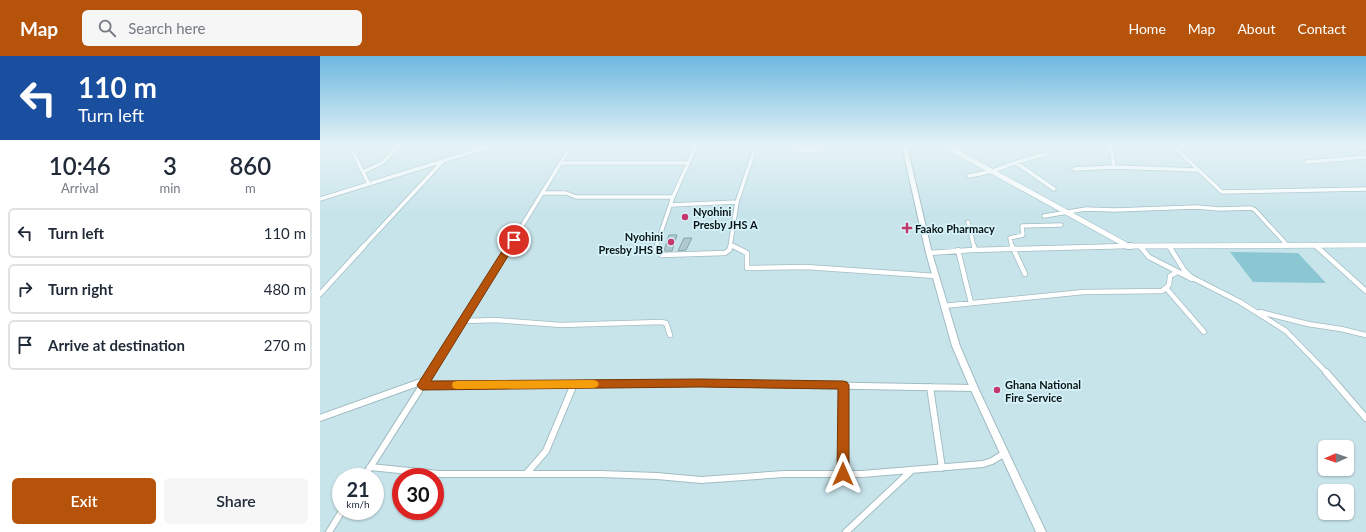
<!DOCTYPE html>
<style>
:root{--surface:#fff;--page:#f6f6f7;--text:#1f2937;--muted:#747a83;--line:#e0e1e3;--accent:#b45309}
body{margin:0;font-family:Lato,sans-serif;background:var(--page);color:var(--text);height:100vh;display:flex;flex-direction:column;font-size:15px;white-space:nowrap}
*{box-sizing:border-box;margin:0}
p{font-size:13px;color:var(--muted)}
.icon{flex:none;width:22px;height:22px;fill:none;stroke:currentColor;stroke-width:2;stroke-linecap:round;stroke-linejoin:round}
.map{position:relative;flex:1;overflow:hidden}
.panel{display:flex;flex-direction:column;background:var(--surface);width:320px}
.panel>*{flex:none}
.top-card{background:#1a4fa0;color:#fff;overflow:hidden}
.needle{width:26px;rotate:268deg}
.buttons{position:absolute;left:998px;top:384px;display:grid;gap:8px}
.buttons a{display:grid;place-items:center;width:36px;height:36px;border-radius:6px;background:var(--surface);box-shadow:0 1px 3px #0004;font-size:20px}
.speed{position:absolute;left:12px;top:412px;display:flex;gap:8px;font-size:20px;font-weight:700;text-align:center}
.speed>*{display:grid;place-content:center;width:52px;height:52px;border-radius:50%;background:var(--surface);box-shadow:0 1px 3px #0004;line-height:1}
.speed small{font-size:10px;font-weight:400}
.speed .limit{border:6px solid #d22;background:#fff;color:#111}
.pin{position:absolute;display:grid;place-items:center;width:34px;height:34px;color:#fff;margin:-17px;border:2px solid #fff;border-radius:50%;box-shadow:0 1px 4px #0007}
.me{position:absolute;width:44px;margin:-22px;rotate:0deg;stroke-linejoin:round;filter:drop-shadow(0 0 3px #0008)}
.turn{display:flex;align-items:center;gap:14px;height:84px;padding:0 12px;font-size:18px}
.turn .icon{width:52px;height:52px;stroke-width:2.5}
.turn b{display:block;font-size:28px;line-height:34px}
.eta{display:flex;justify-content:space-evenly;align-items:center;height:68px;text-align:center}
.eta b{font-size:24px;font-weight:600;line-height:28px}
.cta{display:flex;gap:8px;margin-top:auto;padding:8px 12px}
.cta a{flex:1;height:46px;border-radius:6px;background:var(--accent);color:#fff;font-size:16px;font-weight:600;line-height:46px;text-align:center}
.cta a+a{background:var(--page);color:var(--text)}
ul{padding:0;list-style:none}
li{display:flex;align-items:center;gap:12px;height:50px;margin:0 8px 6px;padding:0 4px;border:2px solid var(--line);border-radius:6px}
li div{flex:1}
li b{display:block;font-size:15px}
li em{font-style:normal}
header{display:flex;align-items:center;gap:24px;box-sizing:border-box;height:56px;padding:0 20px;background:var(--accent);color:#fff}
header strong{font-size:19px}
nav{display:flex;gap:22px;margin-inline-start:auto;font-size:14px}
.search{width:280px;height:36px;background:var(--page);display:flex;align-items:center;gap:10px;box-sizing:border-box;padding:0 14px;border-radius:6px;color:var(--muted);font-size:15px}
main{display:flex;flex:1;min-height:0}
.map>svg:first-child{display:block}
.green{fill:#8bc6d3}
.building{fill:#aecad0;stroke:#88a3a9}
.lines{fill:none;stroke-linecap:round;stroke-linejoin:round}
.minor-far2-casing{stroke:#a1bcc2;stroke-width:5}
.minor-far1-casing{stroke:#a1bcc2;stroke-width:6}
.minor-casing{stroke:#a1bcc2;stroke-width:8}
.tertiary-far1-casing{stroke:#a1bcc2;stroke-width:6}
.tertiary-casing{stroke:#a1bcc2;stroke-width:8}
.secondary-casing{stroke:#a1bcc2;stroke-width:2}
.minor-far2{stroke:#fff;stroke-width:3.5}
.minor-far1{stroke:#fff;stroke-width:4.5}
.minor{stroke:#fff;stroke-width:6}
.tertiary-far1{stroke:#fff;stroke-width:5}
.tertiary{stroke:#fff;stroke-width:6}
.secondary{fill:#fff;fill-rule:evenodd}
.route{fill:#b45309;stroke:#753606}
.slow{fill:#f59e0b}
.poi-dot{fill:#c4386c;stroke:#d5f2f8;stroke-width:1.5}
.labels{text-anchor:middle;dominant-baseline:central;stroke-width:3.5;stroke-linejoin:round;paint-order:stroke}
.poi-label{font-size:11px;font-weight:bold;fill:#0a1416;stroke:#d5f2f8;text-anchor:start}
</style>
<header>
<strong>Map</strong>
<div class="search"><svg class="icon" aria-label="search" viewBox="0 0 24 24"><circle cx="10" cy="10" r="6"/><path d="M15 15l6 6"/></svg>Search here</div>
<nav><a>Home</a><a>Map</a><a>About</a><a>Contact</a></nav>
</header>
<main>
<section class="panel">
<div class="top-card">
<div class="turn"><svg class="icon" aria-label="left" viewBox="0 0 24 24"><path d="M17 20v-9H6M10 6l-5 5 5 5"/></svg><div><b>110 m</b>Turn left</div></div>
</div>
<div class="eta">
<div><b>10:46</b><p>Arrival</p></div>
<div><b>3</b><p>min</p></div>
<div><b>860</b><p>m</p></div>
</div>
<ul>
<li><svg class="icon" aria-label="left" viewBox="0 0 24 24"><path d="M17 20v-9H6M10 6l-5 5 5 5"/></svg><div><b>Turn left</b></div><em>110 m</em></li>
<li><svg class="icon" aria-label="right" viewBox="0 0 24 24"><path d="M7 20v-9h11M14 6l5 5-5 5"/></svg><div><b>Turn right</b></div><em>480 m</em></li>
<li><svg class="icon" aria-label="arrive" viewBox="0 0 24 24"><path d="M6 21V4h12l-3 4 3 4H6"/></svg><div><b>Arrive at destination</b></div><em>270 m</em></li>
</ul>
<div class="cta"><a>Exit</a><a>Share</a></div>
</section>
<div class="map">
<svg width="1046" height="476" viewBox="0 0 1046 476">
<rect width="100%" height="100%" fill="#c8e4eb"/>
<path class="green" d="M910 196 978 197 1006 227 933 226Z"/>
<path class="building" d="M349 179H357L352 195H344Z
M364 182H372L366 194 358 195Z"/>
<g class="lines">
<defs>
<path id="minor-far2" d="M30 90 49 128
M475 90 474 93 476 94H500L503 93 504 90
M788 90 792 96 794 111
M853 90 902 136 1046 133
M1043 90 1046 93
M986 106 1046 101
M241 107H368
M694 107 726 98
M754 113 794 111 877 114
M43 116 62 107 79 90
M649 120 673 115 694 107 698 108 734 133
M222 137H246L256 141H353
M0 143 171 90
M351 149 417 146
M724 160 766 153 795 154 876 151 900 153 931 152 935 154 968 190
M648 166 654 191
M411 189 415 191
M848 189 849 191
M995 189 997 191
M43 191 123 105
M189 191 251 90
M336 191 353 141 376 90
M410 191 417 146 436 90
M692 191 690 182 703 179 702 170 741 169
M770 191 808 190"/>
<path id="minor-far1" d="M337 190 335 195 342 199 405 197 409 194 411 190
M413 190 427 197V212L486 211 616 220
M654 190 655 194
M692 190 705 218
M820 190 829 201 872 223
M849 190 864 214 871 221 920 246 966 275 1007 317
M996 190 1046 235
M638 194 651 247
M609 197 653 194 808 190
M846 232 884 276
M0 238 44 190
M623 250 764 236 842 235 849 229 850 220 857 216
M940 256 988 268 1021 273 1046 279
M144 265 175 264 241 269 341 266 346 267 350 279
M111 317 190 190"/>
<path id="minor" d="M1006 316 1046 362
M102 329 379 327 654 332
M523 329V418
M610 331 622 412
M0 362 106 324
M50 411 119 418H281L337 420 381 424 464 418H542L663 408 672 405 685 397
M207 417 226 395 254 328
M44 421 111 316
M9 476 22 455
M526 476 592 414"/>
<path id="tertiary-far1" d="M626 90 808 190 1046 189"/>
<path id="tertiary" d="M808 190H811"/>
<path id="secondary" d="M582 90H587L612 197 640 290 658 332 726 476H716L650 332 632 290 606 197Z"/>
</defs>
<use href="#minor-far2" class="minor-far2-casing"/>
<use href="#minor-far1" class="minor-far1-casing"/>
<use href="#minor" class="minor-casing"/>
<use href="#tertiary-far1" class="tertiary-far1-casing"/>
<use href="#tertiary" class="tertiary-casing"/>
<use href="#secondary" class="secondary-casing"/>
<use href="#minor-far2" class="minor-far2"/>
<use href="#minor-far1" class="minor-far1"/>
<use href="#minor" class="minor"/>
<use href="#tertiary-far1" class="tertiary-far1"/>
<use href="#tertiary" class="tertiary"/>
<use href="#secondary" class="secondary"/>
</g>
<linearGradient id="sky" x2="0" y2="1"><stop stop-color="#6cb8df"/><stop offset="0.57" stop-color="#e6f3f6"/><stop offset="1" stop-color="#e6f3f6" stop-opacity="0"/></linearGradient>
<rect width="1046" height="157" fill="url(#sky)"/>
<path class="route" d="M194 181 198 184 111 325 379 323 523 325 527 326 529 329V418L527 422 523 424 519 422 517 418 518 333 379 331 102 334 99 332 97 329 99 326 189 184Z"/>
<path class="slow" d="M273 324 277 325 279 328 277 331 273 332 137 333 133 332 132 329 133 326 137 325Z"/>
<g class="poi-dot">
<circle cx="365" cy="161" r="4"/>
<path d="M585 166h4v4h4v4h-4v4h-4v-4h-4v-4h4z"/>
<circle cx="351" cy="186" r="4"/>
<circle cx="677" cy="334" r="4"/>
</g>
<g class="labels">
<g class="poi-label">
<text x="373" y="155">Nyohini<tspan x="373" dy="13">Presby JHS A</tspan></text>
<text x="595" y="172">Faako Pharmacy</text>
<text x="343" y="180" text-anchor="end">Nyohini<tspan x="343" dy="13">Presby JHS B</tspan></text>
<text x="685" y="328">Ghana National<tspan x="685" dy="13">Fire Service</tspan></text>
</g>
</g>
</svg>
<div class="buttons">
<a><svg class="needle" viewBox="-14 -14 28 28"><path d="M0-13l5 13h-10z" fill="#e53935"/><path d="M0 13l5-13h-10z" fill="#747a83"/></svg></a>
<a><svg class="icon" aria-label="search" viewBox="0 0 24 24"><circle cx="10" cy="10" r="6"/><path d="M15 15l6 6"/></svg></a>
</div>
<div class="speed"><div>21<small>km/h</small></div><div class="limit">30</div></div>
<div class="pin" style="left:194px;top:184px;background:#d93025"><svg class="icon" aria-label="arrive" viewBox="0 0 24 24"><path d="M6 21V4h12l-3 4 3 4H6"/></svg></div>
<svg class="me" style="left:523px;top:418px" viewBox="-20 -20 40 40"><path d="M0-17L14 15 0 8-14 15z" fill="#b45309" stroke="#fff" stroke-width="4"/></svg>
</div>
</main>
